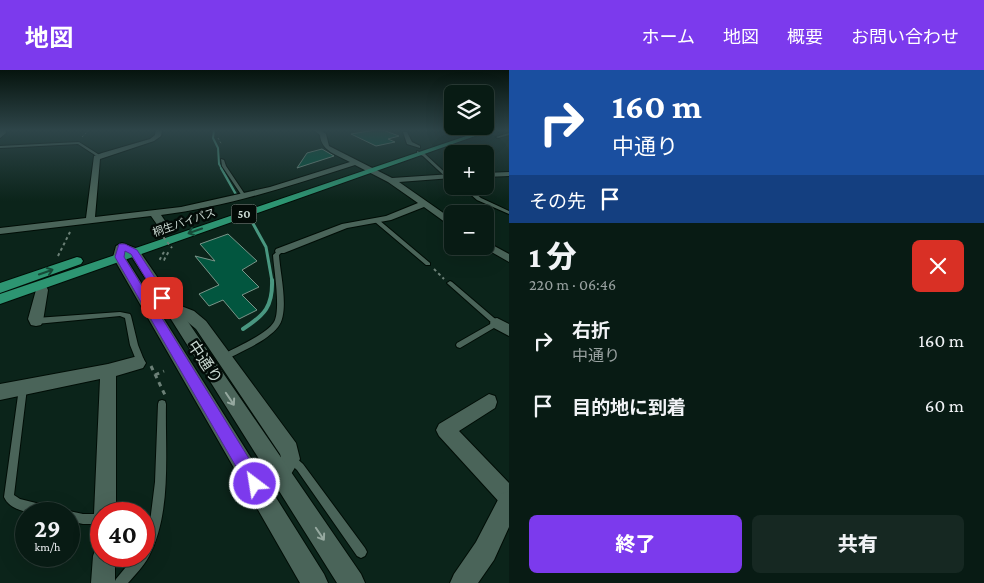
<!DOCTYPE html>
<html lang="ja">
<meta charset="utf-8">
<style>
:root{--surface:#081b14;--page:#162822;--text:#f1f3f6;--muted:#98a1a0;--line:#293934;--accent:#7c3aed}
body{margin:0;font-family:"Crimson Pro","Noto Sans JP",serif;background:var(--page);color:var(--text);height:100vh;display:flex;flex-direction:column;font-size:19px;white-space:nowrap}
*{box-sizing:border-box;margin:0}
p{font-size:16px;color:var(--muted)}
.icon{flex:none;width:28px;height:28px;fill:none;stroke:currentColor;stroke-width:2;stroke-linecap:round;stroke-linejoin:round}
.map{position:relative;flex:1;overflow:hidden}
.sheet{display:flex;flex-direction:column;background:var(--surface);width:475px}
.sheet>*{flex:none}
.banner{background:#1a4fa0;color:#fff;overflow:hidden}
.tools{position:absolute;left:444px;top:15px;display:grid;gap:10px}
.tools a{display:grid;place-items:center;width:50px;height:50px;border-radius:8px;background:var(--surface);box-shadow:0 5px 20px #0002,0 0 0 1px var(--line);font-size:25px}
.speed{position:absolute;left:15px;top:432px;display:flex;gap:10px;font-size:25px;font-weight:700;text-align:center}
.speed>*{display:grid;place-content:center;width:65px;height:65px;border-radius:50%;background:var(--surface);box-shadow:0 5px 20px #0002,0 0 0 1px var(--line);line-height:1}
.speed small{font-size:12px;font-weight:400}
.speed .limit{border:8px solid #d22;background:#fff;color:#111}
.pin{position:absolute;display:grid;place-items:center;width:42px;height:42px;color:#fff;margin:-21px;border-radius:10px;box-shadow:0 2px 8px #0006}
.me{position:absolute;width:55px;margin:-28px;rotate:329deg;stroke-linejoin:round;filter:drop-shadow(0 0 4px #0008)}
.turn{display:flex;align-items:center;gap:18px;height:105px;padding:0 20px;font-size:22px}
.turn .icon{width:65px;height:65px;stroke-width:2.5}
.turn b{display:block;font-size:35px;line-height:42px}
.then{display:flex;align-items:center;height:48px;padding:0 20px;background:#0003;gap:10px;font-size:19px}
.round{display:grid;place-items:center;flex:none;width:52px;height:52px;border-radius:8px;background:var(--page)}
.head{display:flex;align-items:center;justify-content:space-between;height:85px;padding:0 20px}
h1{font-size:30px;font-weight:800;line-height:38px}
.primary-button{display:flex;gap:10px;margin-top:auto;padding:10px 20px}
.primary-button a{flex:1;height:58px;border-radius:8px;background:var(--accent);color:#fff;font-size:20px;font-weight:800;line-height:58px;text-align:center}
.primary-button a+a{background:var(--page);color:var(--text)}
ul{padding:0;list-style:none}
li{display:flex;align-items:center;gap:15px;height:65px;padding:0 20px}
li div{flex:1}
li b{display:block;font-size:19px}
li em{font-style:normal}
header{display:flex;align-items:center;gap:30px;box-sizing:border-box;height:70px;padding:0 25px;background:var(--accent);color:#fff}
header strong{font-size:24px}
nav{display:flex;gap:28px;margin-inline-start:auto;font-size:18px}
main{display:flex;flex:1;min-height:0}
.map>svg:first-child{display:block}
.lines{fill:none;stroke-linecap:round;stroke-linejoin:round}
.stream-far3{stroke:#499780;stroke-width:2}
.stream-far2{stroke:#499780;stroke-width:2.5}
.stream-far1{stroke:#499780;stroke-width:3}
.stream{stroke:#499780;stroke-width:4}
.building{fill:#02563f;stroke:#7a9589}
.lane-casing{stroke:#000d06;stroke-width:2}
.street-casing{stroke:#000d06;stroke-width:2}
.secondary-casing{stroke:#000d06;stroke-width:2}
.highway-casing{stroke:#000d06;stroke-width:2}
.path-far2{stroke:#6c8077;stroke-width:1;stroke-dasharray:2 2;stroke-linecap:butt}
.path-far1{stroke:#6c8077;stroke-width:2;stroke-dasharray:3 3;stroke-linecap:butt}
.path{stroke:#6c8077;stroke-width:3;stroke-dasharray:4.5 4.5;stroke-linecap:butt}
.lane{fill:#4a6459;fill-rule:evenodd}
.street{fill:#4a6459;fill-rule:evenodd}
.secondary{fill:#4a6459;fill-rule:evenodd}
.highway{fill:#2d9572;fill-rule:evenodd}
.path-bridge{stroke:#6c8077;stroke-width:2;stroke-dasharray:3 3;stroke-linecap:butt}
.oneway{stroke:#164937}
.oneway2{stroke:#96a9a0}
.route{fill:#7c3aed;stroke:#51269a}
.labels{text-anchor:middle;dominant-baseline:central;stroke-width:5;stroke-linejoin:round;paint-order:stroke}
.far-street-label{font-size:11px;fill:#c8d7d0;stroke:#030b07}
.shield{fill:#030b07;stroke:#8d9a94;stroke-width:1}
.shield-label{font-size:12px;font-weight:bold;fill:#c8d7d0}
.near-street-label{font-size:16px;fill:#c8d7d0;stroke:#030b07}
</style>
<header>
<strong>地図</strong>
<nav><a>ホーム</a><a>地図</a><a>概要</a><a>お問い合わせ</a></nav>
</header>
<main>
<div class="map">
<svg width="509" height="513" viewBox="0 0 509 513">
<rect width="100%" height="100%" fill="#0b241a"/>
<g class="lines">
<path class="stream-far3" d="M214 60 213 68 218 78 219 94 222 99"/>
<path class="stream-far2" d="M221 98 238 128"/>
<path class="stream-far1" d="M251 150 266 177 272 211"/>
<path class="stream" d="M243 259C265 245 273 236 272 210"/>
</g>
<path class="building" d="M375 60H383L399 66 388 69 395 72 376 76 351 64Z
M322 79 334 86 297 98 307 83Z
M228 164 257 191 242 200 259 217 242 225 257 240 239 249 223 230 209 236 199 224 219 215 195 186 215 191 200 174Z"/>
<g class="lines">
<defs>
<path id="lane" d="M509 63V65L498 68 496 67Z
M79 72 101 86 98 87 78 74 0 78V76Z
M417 81 425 84 452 109V112H451L423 86 417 83Z
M221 89 224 90 226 96 246 126V127L242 126 222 96Z
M461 116H466L481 128 509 141V144L477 130Z
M375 150H379L430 193V195H426L375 152Z
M280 179 283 181 279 185C280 204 290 242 278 257 266 272 241 281 226 290L223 291 220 290 219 288 220 286C234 278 266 265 274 252 281 240 274 200 273 185Z
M450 211 452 212 500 253 499 255 460 278 457 277 456 275 457 273 492 253 448 214 447 213Z
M120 242 130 244 131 246 138 275 144 290 141 295 138 296 135 295 134 293 136 290 130 275 125 248 120 246 36 254 33 251 36 248Z
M23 314 26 315 27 318 14 425 20 429 64 440 65 443 69 441 83 444H101V454H83L69 451V444C50 444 13 447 4 427L19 318 20 315Z
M162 330 165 331 166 334C165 382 172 442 149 486 144 496 135 505 128 513H114L116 509 135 486H144V473L150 452 155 412 158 334 159 331Z
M291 384 294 386 303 394 365 478 367 482 365 486 361 488 357 486 297 400 288 392 286 389 288 386Z"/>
<path id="street" d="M0 60H5L6 63 0 68Z
M156 60H162L161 66 154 71 100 89 95 147 181 137 270 117 350 92C337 85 321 81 320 65L314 60H320L326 64 329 76 392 108 452 104V108L399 112 452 149V156L449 155 424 137 391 150 347 158 284 183H276L275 181 276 179 342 154 386 146 418 133 388 112 355 95C292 115 227 137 161 145L172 161 167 164 163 163 151 146 0 164V158L86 148 94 86 102 83 150 69 155 65Z
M403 62H407L412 72 420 76V78L407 74Z
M509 102V106L485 107V103Z
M485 171 509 184V192L481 176H485Z
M40 211 44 212 48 220 43 251 41 255 36 256 31 255 28 249 36 220 34 215Z
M168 231 194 241 206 251 296 373 300 389 287 411 280 414 273 411 270 404 281 387 280 384 196 259 184 249 163 239 162 236 163 233Z
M497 248 509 254V266L492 257 490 253 492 249Z
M138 286 143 288 146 293 143 298 116 306V444H101V453L98 451 94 444 100 309 0 330V314L108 294Z
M489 324 495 326 497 332 495 338 459 361 509 413V438L502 435 439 366 436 360 439 354Z
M101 476V486H115V513H91L93 486 96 478Z"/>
<path id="secondary" d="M122 173 138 179 361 504 365 513H337L130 184 126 183 125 187 324 504 328 513H300L113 187 116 176Z
M509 421V457L494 490 478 513H450L454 504 476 472 501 424Z"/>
<path id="highway" d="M484 60H492L0 234V224Z
M77 187 81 188 83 191 81 194 0 223V213Z"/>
</defs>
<use href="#lane" class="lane-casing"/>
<use href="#street" class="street-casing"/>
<use href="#secondary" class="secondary-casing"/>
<use href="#highway" class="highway-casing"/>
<path class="path-far2" d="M82 67 89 60
M218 68 222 75"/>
<path class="path-far1" d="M164 182 160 189 164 190 169 181
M58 186 70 162
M434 199 444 209"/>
<path class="path" d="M151 296 165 325
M155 305 164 301"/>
<use href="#lane" class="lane"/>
<use href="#street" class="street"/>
<use href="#secondary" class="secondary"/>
<use href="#highway" class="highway"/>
<path class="path-bridge" d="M156 158 172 178"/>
</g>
<defs><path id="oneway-shaft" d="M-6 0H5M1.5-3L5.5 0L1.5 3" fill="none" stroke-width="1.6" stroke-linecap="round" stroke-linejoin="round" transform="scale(1.25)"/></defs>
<g class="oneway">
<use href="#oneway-shaft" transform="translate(195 161) rotate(161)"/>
<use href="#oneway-shaft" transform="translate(46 202) rotate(-19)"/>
</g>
<g class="oneway2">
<use href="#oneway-shaft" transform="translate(230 329) rotate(56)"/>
<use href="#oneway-shaft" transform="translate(320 464) rotate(56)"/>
</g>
<linearGradient id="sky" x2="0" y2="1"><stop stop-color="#06140e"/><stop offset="0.46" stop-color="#2e4549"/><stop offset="1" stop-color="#2e4549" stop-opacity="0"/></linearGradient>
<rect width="509" height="131" fill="url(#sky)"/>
<path class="route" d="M119 174H125L137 180 168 228 166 230H159L131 184 125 181 124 187 261 408 263 414 261 419 255 422 249 419 115 187Z"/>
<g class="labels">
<g class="far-street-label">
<text transform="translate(184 152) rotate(-19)">桐生バイパス</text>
</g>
<rect class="shield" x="231.5" y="134.5" width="25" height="19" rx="4"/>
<g class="shield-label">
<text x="244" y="144">50</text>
</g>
<g class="near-street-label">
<text transform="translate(205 292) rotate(56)">中通り</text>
</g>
</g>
</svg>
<div class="tools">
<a><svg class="icon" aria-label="layers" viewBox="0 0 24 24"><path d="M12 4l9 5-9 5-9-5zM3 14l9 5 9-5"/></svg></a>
<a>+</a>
<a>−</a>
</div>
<div class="speed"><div>29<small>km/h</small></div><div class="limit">40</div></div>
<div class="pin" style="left:162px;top:228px;background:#d93025"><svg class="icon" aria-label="arrive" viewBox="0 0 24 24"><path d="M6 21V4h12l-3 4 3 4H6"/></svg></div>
<svg class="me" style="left:255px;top:414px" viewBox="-20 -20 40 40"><circle r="17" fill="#7c3aed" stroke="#fff" stroke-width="3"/><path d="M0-11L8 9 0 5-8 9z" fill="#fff"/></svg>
</div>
<section class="sheet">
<div class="banner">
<div class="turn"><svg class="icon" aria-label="right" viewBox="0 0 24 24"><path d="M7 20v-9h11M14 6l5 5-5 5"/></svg><div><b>160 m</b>中通り</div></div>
<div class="then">その先<svg class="icon" aria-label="arrive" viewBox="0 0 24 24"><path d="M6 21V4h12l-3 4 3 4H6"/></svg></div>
</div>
<div class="head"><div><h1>1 分</h1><p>220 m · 06:46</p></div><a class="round" style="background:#d93025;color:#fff"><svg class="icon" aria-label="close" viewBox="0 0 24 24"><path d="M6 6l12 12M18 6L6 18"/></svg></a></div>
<ul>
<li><svg class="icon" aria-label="right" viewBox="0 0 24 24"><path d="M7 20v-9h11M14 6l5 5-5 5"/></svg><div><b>右折</b><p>中通り</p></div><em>160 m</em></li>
<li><svg class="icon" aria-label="arrive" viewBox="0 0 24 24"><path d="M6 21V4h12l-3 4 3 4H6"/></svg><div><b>目的地に到着</b></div><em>60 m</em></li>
</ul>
<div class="primary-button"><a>終了</a><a>共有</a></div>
</section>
</main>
